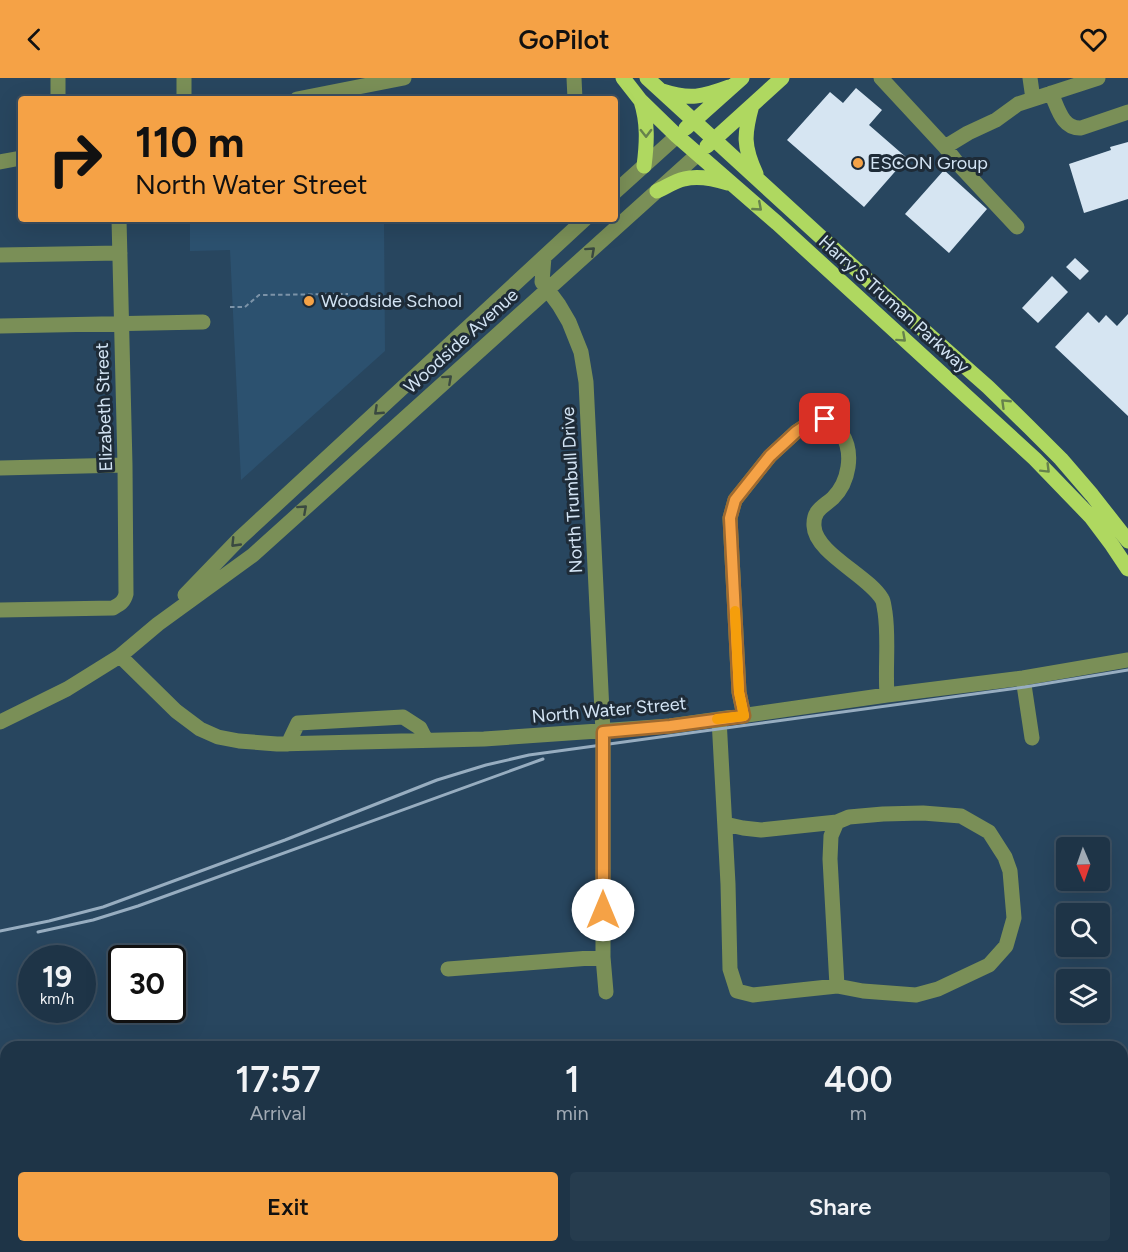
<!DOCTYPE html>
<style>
:root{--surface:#1e3447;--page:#263c4e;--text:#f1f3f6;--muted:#a1aab4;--line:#3c4f60;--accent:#f5a246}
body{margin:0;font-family:Figtree,sans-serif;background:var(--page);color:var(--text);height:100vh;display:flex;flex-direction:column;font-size:22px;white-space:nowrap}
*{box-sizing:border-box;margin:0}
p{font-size:20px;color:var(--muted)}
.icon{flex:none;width:33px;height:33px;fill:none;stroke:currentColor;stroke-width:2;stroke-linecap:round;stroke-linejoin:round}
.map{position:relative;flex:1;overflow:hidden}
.side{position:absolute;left:0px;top:963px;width:1128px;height:212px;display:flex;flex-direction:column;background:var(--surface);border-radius:18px 18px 0 0;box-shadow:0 6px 24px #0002,0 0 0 2px var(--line)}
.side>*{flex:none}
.top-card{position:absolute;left:18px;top:18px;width:600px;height:126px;border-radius:6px;box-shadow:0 6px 24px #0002,0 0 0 2px var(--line);background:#f5a246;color:#111;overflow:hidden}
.needle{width:39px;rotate:178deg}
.buttons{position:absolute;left:1056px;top:759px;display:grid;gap:12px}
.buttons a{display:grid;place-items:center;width:54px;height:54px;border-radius:6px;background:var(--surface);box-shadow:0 6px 24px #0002,0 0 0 2px var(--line);font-size:30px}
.speed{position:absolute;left:18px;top:867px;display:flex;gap:12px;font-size:30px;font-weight:700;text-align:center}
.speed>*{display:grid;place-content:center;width:78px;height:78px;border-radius:50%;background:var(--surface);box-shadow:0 6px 24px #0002,0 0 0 2px var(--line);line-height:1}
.speed small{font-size:15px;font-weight:400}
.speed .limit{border:3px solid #111;border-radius:9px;background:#fff;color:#111}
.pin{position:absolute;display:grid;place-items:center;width:51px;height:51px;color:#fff;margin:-26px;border-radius:12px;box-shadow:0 3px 9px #0006}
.me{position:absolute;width:66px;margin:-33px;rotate:0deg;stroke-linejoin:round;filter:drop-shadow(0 0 4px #0008)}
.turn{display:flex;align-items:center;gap:21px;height:126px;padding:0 18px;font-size:27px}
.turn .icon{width:78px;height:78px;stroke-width:2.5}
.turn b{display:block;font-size:42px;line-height:51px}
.eta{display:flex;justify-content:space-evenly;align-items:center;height:102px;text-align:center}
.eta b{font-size:36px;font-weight:600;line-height:42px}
.button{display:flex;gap:12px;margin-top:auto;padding:12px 18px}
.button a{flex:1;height:69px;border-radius:6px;background:var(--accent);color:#111;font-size:24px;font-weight:600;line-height:69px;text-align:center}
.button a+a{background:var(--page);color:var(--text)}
header{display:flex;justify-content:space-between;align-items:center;height:78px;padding:0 18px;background:var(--accent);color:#111;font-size:27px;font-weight:600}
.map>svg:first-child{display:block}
.built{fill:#2c516f}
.water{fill:#4e0c23}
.building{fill:#d6e5f2}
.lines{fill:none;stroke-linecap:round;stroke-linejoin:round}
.path{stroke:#7c93a8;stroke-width:2;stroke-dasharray:4.5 3;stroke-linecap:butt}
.minor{stroke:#7a8f57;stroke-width:15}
.major{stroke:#afd860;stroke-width:15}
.rail{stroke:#97adc0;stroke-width:3}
.oneway{stroke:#66824c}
.oneway2{stroke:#3a4941}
.route-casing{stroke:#9f692e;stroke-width:15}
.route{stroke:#f5a246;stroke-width:10}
.slow{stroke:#f59e0b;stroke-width:10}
.poi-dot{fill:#f5a246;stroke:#1e2b37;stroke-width:2}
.labels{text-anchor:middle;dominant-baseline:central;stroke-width:6;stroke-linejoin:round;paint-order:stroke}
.poi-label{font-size:18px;fill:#d3e4f4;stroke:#1e2b37;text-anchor:start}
.street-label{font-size:18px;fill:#d3e4f4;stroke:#1e2b37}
</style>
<header><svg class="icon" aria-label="back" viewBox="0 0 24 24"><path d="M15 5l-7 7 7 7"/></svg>GoPilot<svg class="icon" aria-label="heart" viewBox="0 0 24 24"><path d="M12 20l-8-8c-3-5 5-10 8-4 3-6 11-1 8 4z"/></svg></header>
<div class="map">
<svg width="1128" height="1174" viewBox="0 0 1128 1174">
<rect width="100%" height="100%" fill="#28465f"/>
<path class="built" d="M190 141H384L385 273 241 402 230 172 190 173Z"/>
<path class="water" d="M0 1100 6 1101V1168H181L192 1174H0Z"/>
<path class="building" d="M856 10 882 32 869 47 907 80 864 129 787 62 830 14 843 25Z
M1128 64V121L1084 135 1069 86 1111 72 1110 69Z
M944 92 987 131 949 175 905 136Z
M1075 180 1089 193 1080 202 1066 189Z
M1052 198 1068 214 1038 245 1022 230Z
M1088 234 1099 245 1106 237 1117 248 1128 236V338L1055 269Z"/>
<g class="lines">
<path class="path" d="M230 229H245L259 217 348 216"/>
<path class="minor" d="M58 0V21
M184 0V21
M574 0 575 21
M881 0 945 69 968 55 996 42 1018 26 1098 0
M1030 0 1033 21
M1051 15C1058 30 1062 51 1081 50L1128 34
M297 21 404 0
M945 69 959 87 1017 149
M0 84 21 80
M615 114 677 58
M0 177 120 175
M544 179 542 204 559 227 569 244 581 274 586 304 603 654V879L606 914
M0 248 203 244
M0 390 125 387
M185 517 240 460 585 141
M0 532 113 530C120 526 124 524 126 516L125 387 119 141
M120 578 176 633 200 651 218 659 239 663 277 666 484 661 670 648 887 617 1023 600 1128 582
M1023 600 1032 660
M744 638 739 614 730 440 735 422 770 378 796 354 814 342 825 341C830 345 838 350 842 356 854 375 849 404 833 420 823 429 813 432 814 448 815 475 869 498 882 521 884 524 884 530 885 534 889 561 885 589 887 617
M719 641 728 806 730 891 737 913 753 917 837 908 863 913 916 917 938 911 989 887 1006 868 1014 840 1010 793 1005 779 989 754 961 738 923 735 883 736 849 739 837 744 831 758 830 781 837 908
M0 644 67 611 120 578 158 546 253 477 698 76
M288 666 298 645 403 639 420 650 426 662
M725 746 743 750 761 752 837 744
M448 891 603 879"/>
<path class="major" d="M623 0 641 23 677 58 777 145 1035 381 1091 439 1112 467 1128 491
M647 0 894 226 988 309 1029 349 1061 381 1092 417 1128 463
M662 13C690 22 702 19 729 9
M641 23C648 45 647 65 644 88
M752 27C744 56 743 68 756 96
M686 50 742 0
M707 68 782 0
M657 113C666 109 675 103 684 101 699 97 715 101 728 105"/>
<path class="rail" d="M0 853 49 843 103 829 285 762 437 702 486 687 529 677 1025 609 1128 592
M38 854 93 842 138 828 543 681"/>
</g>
<defs><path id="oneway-chevron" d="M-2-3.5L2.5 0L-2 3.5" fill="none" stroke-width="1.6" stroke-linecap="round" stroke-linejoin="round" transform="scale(1.5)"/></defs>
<g class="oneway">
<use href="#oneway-chevron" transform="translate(646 55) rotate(89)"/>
<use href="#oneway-chevron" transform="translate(758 129) rotate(41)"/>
<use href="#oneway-chevron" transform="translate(902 260) rotate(42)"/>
<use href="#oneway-chevron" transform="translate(1005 325) rotate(-136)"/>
<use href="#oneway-chevron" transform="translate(1046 391) rotate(45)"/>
</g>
<g class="oneway2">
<use href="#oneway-chevron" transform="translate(591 173) rotate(-42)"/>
<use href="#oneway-chevron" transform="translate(448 301) rotate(-42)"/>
<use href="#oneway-chevron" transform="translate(378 333) rotate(137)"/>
<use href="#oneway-chevron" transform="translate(303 431) rotate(-42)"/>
<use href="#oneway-chevron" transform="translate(235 465) rotate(134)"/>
</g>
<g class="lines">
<defs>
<path id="route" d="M603 832V654L670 648 744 638 739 614 730 440 735 422 770 378 796 354 814 342 825 341"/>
</defs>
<use href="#route" class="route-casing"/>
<use href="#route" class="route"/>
<path class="slow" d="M717 641 744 638 739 614 735 533"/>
</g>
<g class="poi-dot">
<circle cx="858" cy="85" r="6"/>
<circle cx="309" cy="223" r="6"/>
</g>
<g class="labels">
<g class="poi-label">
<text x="870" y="85">ESCON Group</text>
<text x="321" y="223">Woodside School</text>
</g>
<g class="street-label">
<text transform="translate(894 226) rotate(42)">Harry S Truman Parkway</text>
<text transform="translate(461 263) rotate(-42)">Woodside Avenue</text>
<text transform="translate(104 329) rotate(-92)">Elizabeth Street</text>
<text transform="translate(572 412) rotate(-93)">North Trumbull Drive</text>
<text transform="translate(609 632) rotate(-5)">North Water Street</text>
</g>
</g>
</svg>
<div class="buttons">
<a><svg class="needle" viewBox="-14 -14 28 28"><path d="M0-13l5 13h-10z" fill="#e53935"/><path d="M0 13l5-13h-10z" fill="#a1aab4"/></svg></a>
<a><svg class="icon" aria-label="search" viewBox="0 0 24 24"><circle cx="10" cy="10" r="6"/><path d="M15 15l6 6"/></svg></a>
<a><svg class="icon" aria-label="layers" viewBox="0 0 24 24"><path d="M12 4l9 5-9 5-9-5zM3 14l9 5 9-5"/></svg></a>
</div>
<div class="speed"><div>19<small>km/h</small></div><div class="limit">30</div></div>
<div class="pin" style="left:825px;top:341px;background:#d93025"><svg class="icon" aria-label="arrive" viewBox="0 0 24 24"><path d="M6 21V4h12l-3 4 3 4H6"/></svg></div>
<svg class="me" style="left:603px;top:832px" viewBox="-20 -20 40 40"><circle r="19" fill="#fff"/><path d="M0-13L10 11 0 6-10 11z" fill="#f5a246"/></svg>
<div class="top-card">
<div class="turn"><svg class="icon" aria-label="right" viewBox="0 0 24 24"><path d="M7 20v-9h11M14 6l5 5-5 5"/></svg><div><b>110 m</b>North Water Street</div></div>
</div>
<section class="side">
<div class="eta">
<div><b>17:57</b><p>Arrival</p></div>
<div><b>1</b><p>min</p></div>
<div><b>400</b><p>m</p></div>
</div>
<div class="button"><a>Exit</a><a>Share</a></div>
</section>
</div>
